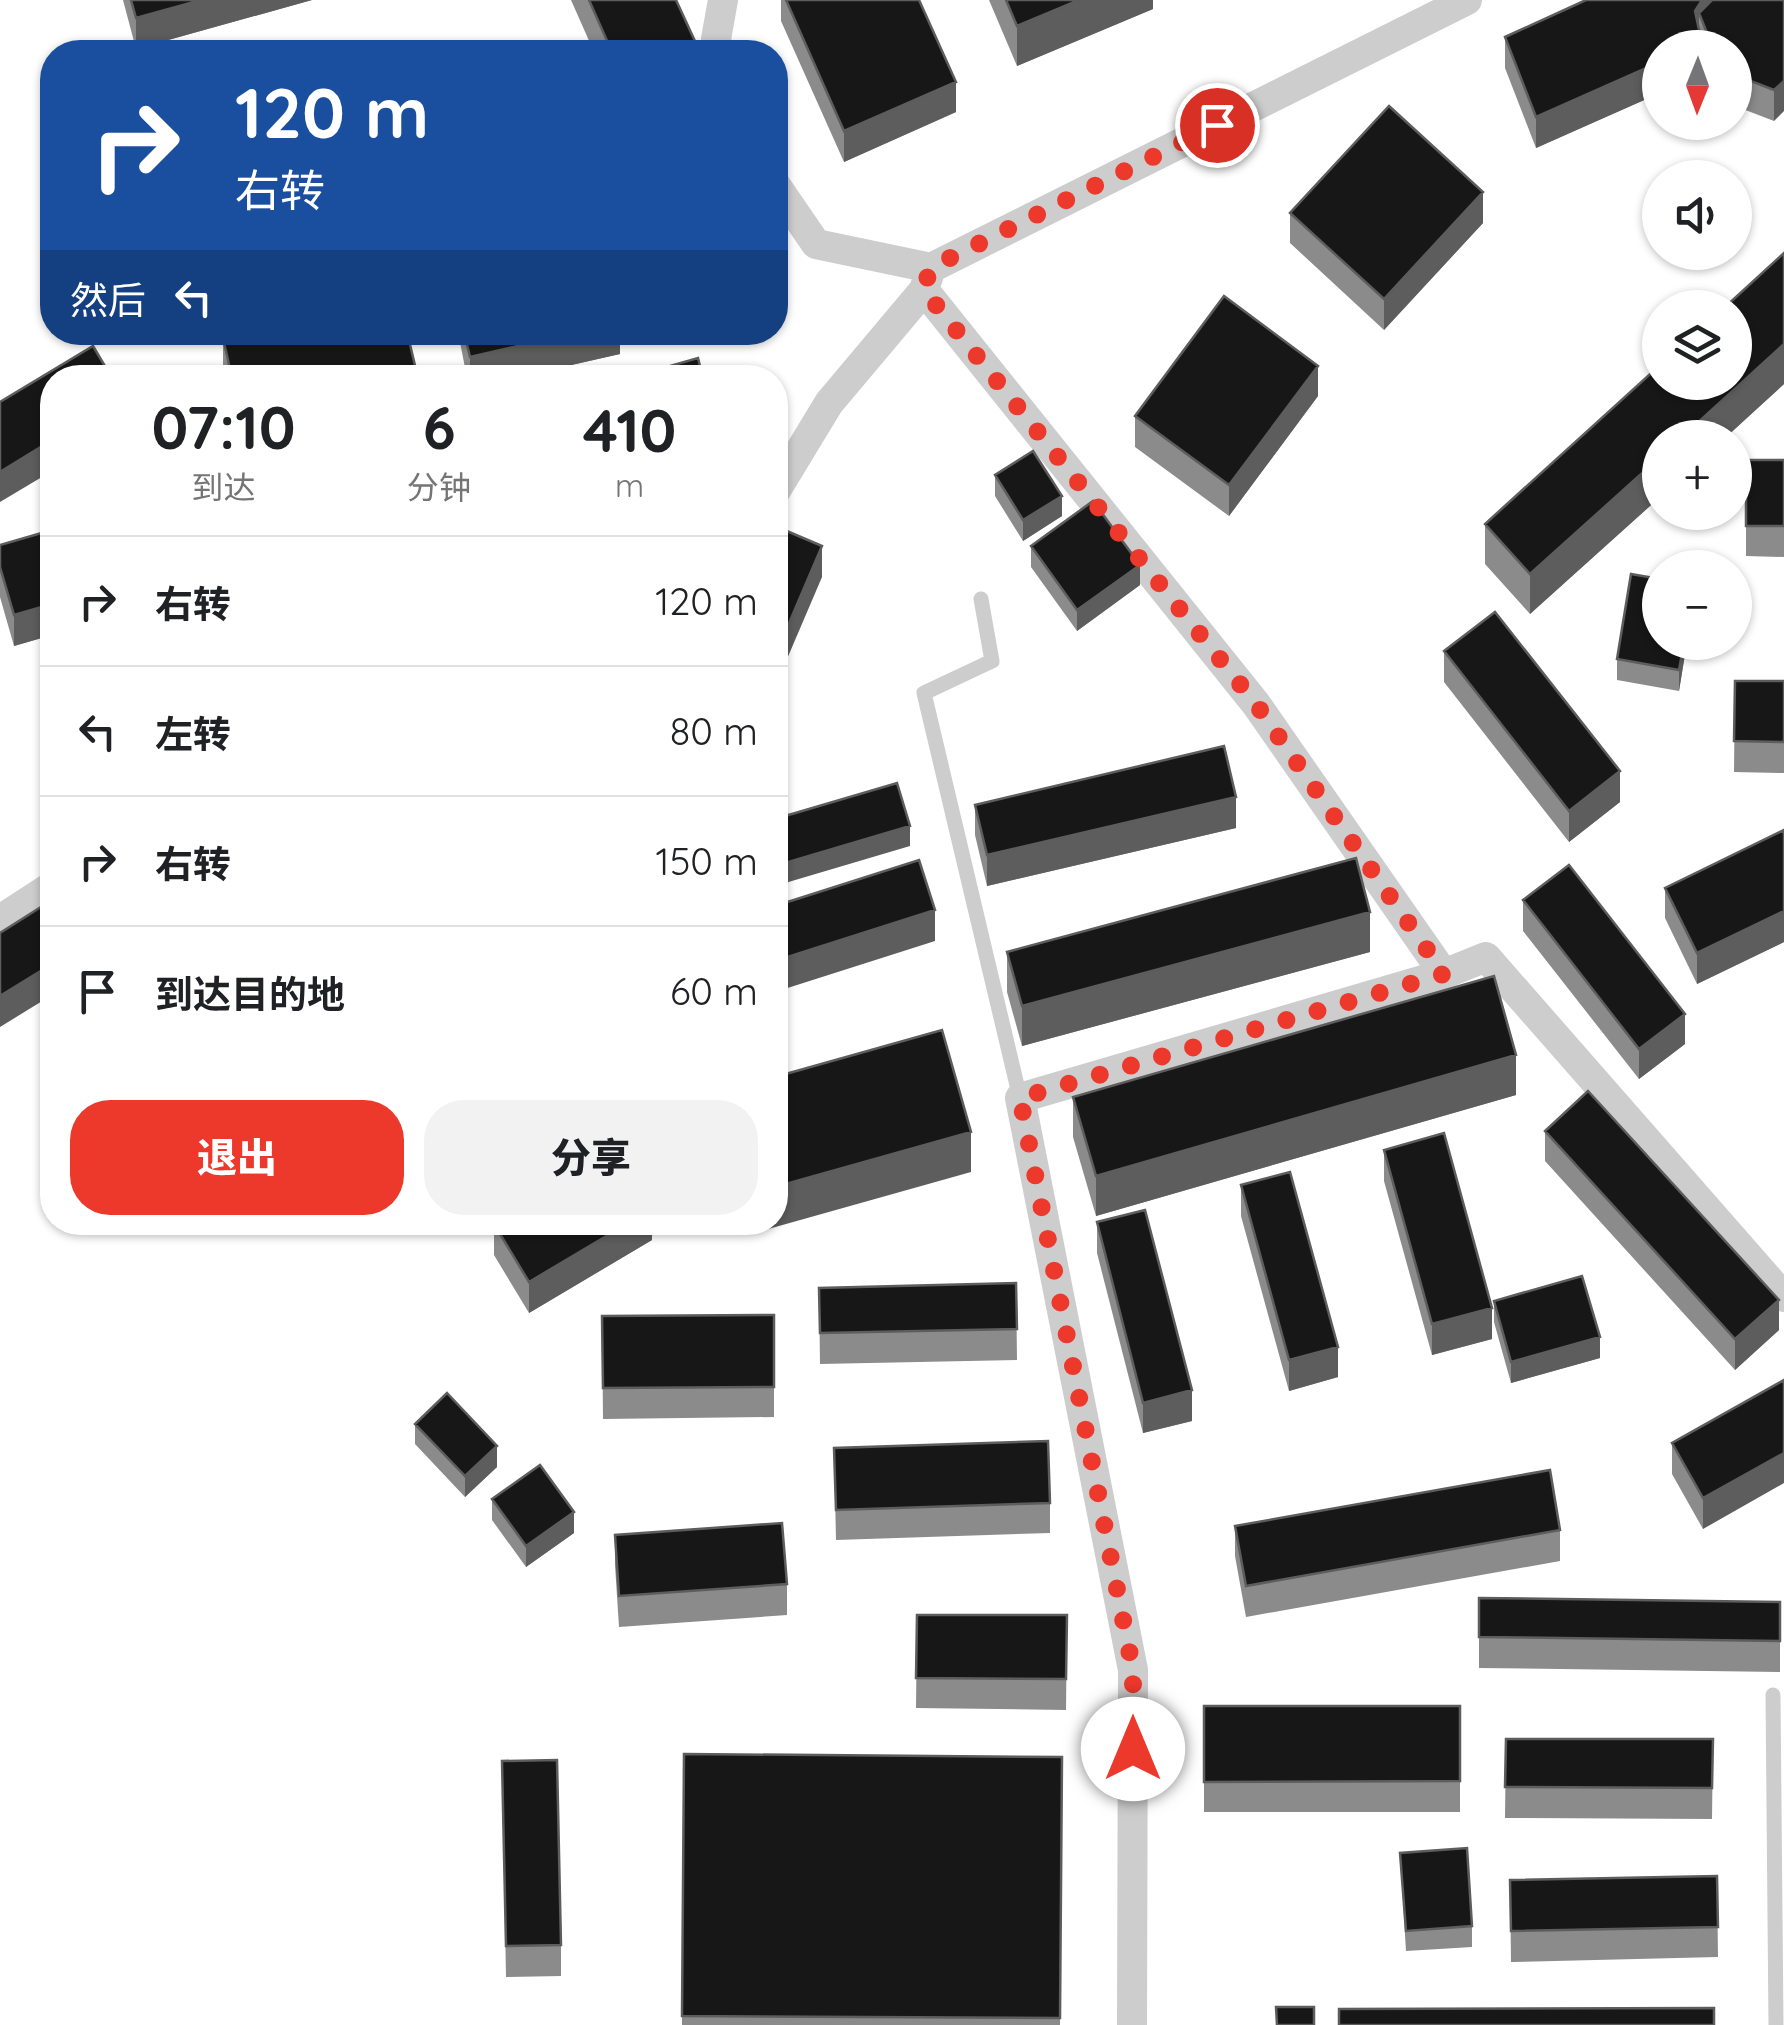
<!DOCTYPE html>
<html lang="zh">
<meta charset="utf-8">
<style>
:root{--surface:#fff;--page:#f2f2f2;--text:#202124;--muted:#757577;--line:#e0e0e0;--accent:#ec392c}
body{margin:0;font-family:Quicksand,"Noto Sans SC",sans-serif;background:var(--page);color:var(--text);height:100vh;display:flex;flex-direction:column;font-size:38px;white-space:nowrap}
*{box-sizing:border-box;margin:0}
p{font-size:32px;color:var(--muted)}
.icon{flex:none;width:55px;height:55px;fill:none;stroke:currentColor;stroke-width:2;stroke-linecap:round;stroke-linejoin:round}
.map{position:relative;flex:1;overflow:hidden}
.details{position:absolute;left:40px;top:365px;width:748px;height:870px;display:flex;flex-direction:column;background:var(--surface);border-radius:40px;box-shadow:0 2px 8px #0004}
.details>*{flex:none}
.guide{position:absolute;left:40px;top:40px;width:748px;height:305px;border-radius:40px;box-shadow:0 2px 8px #0004;background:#1a4fa0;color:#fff;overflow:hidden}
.needle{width:65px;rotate:181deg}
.controls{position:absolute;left:1642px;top:30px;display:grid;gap:20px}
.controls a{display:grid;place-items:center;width:110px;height:110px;border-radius:50%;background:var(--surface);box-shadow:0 2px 8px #0004;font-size:50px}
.pin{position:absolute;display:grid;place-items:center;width:85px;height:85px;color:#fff;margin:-42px;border:5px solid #fff;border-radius:50%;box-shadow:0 2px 10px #0007}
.me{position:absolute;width:110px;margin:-55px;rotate:0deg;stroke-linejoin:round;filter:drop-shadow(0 0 8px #0008)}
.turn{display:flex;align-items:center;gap:35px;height:210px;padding:0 30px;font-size:45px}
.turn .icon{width:130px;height:130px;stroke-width:2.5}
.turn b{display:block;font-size:70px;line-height:85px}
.then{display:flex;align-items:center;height:95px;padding:0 30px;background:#0003;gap:20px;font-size:38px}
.eta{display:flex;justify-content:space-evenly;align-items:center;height:170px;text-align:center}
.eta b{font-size:60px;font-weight:800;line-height:70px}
.primary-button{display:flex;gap:20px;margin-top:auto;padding:20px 30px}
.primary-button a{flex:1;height:115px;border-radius:40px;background:var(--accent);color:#fff;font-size:40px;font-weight:800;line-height:115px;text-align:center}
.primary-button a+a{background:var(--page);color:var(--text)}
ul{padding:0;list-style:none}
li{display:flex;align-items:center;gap:30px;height:130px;padding:0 30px;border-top:2px solid var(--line)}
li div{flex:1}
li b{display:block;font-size:38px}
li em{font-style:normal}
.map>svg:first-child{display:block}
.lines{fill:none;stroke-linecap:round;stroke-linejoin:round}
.service{stroke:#cdcdcd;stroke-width:15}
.minor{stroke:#cdcdcd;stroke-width:30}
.wall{fill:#8b8b8b}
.shaded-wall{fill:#5d5d5d}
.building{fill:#171717;stroke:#5d5d5d;stroke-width:2.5}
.route{stroke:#ec392c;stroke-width:18;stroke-dasharray:0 32.4}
</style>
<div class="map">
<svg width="1784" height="2025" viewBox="0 0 1784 2025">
<rect width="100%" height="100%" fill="#fff"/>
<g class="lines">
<path class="service" d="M981 599 992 661 924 693 1020 1098
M1773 1695 1776 2025"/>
<path class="minor" d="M719 52 716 39 723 0
M775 184 816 244 931 268
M924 290 1256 704 1444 974
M775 492 829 403 924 290 931 268 1467 0
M0 920 52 886
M1132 2025 1133 1670 1020 1098 1444 974 1486 957 1784 1297"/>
</g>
<path class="wall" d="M123 0H312L136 49Z
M571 0H676L700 52H594Z
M781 0H919L956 112 844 162 781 21Z
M989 0H1153V9L1017 66Z
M1784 0 1774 121 1735 106V48H1660V93L1536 148 1505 68V37Z
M1290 213 1483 223 1384 330 1290 243Z
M1784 253V384L1725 438H1660V497L1530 614 1485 564V524Z
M458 332H620V354L514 378H467Z
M223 338 418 378H225L223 369Z
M1318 396 1229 516 1135 447V416Z
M1746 460H1784V557L1746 556Z
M995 475 1062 516 1023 541 995 496Z
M52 530V635L14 646 0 597V545Z
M1031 546 1140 585 1077 631 1031 567Z
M1660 642H1687L1679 691 1617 680V659Z
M1444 651 1620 802 1569 842 1444 682Z
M1735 681H1784V773L1734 772Z
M975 805 1236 828 987 886 975 835Z
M1784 830V942L1697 984 1665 918V888Z
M1523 900 1685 1044 1639 1079 1523 931Z
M1007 952H1370L1022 1046 1007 992Z
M1516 1095 1096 1216 1073 1137V1097Z
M1545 1131 1779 1330 1735 1370 1545 1161Z
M1384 1150 1492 1339 1432 1355 1384 1181Z
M1241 1185 1338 1377 1289 1391 1241 1216Z
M652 1222V1240L529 1313 494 1255V1224Z
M1097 1222 1192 1421 1143 1433 1097 1253Z
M1016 1283 1017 1360 820 1364 819 1288Z
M1494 1301 1600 1358 1511 1383 1494 1322Z
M774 1315V1417L603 1419 602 1316Z
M1784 1380 1703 1529 1672 1474V1443Z
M415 1424 497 1467 465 1497 415 1444Z
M834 1448 1050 1503V1533L836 1540Z
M492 1499 574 1533 526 1567 492 1520Z
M1235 1526 1560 1530V1561L1246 1617 1235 1556Z
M615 1535 787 1584V1615L619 1627 615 1565Z
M1479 1598 1780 1602V1672L1479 1668Z
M917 1615H1067L1066 1710 916 1708Z
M1204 1706H1460V1812H1204Z
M1506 1739H1713L1712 1819 1505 1818Z
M1062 1757 1060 2025H682V2016Z
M502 1761 561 1945V1976L506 1977Z
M1400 1853 1472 1926V1947L1406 1951Z
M1717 1876 1718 1957 1511 1962 1510 1880Z"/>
<path class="shaded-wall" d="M201 0H312L136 49V18Z
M1079 0H1153V9L1017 66V26Z
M1702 0H1722L1699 13V36L1695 11Z
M1660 62V93L1536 148V117Z
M1784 81V111L1774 121V90Z
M956 82V112L844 162V131Z
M1483 192V223L1384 330V299Z
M579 332H620V354L514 378H470V357Z
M1784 344V384L1725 438H1681Z
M1318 366V396L1229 516V485Z
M52 440V471L0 502V472Z
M1660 457V497L1530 614V574Z
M1062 496V516L1023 541V520Z
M822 546V577L775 687V656Z
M1140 565V585L1077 631V610Z
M52 604V635L14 646V615Z
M1684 642H1687L1679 691V670Z
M1620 771V802L1569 842V811Z
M1236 797V828L987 886V855Z
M910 826V846L775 886V866Z
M935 910V941L775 992V961Z
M1784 911V942L1697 984V953Z
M1370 912V952L1022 1046V1006Z
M52 964V995L0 1027V996Z
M1685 1014V1044L1639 1079V1049Z
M1516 1055V1095L1096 1216V1176Z
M971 1132V1172L747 1235V1222H775V1187Z
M630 1222H652V1240L529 1313V1282Z
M1779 1300V1330L1735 1370V1339Z
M1492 1308V1339L1432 1355V1324Z
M1600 1337V1358L1511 1383V1362Z
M1338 1347V1377L1289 1391V1360Z
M1192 1390V1421L1143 1433V1403Z
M497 1446V1467L465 1497V1476Z
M1784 1453V1483L1703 1529V1498Z
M574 1512V1533L526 1567V1546Z"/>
<path class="building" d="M131 0H201L136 18Z
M589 0H676L700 52H612Z
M786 0H919L956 82 844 131Z
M1006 0H1079L1017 26Z
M1586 0H1702L1695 11 1702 44 1693 48H1660V62L1536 117 1505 37Z
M1712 0H1784V81L1774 90 1735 75V48H1713L1699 13Z
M1389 106 1483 192 1384 299 1290 213Z
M1784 253V344L1681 438H1660V457L1530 574 1485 524 1660 365V382H1735V308H1724Z
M1224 296 1318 366 1229 485 1135 416Z
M245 332H407L418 378H232L223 338Z
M464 332H579L470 357Z
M93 346 112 378H52V440L0 472V402Z
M698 358 703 378H628Z
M1033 451 1062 496 1023 520 995 475Z
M1746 460H1784V526H1746Z
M1093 501 1140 565 1077 610 1031 546Z
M782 529 822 546 775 656V546Z
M52 530V604L14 615 0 567V545Z
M1631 574 1660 579V642H1684L1679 670 1617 659Z
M1495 612 1620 771 1569 811 1444 651Z
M1735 681H1784V742L1734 741Z
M1224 746 1236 797 987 855 975 805Z
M897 783 910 826 775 866V819Z
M1784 830V911L1697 953 1665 888Z
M1356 858 1370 912 1022 1006 1007 952Z
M919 860 935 910 775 961V906Z
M1569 865 1685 1014 1639 1049 1523 900Z
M52 900V964L0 996V933Z
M1494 976 1516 1055 1096 1176 1073 1097Z
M942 1030 971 1132 775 1187V1077Z
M1588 1091 1779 1300 1735 1339 1545 1131Z
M1444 1133 1492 1308 1432 1324 1384 1150Z
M1290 1172 1338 1347 1289 1360 1241 1185Z
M1145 1210 1192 1390 1143 1403 1097 1222Z
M497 1222H630L529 1282 494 1224Z
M1582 1276 1600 1337 1511 1362 1494 1301Z
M1016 1283 1017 1329 820 1333 819 1288Z
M774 1315V1387L603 1388 602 1316Z
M1784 1380V1453L1703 1498 1672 1443Z
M447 1393 497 1446 465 1476 415 1424Z
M1048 1441 1050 1503 836 1510 834 1448Z
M540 1465 574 1512 526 1546 492 1499Z
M1550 1470 1560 1530 1246 1586 1235 1526Z
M782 1523 787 1584 619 1596 615 1535Z
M1479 1598 1780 1602V1641L1479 1637Z
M917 1615H1067L1066 1679 916 1678Z
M1204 1706H1460V1781L1204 1782Z
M1506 1739H1713L1712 1788 1505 1787Z
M684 1754 1062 1757 1060 2018 682 2016Z
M557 1760 561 1945 506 1946 502 1761Z
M1467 1848 1472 1926 1406 1931 1400 1853Z
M1717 1876 1718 1927 1511 1931 1510 1880Z
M1276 2007H1314V2025H1277Z
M1714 2008V2025H1339V2009Z"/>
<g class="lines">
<path class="route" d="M1133 1749V1670L1020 1098 1444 974 1256 704 924 290 930 268 1217 125"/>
</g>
</svg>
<div class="controls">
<a><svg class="needle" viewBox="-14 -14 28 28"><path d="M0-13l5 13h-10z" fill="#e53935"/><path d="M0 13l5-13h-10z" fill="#757577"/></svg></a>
<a><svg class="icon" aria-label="sound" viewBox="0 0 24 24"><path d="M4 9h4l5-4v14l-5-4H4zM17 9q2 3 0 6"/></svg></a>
<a><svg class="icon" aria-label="layers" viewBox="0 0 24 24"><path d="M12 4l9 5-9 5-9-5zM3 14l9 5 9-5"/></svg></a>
<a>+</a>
<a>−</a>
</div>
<div class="pin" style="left:1217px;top:125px;background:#d93025"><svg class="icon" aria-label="arrive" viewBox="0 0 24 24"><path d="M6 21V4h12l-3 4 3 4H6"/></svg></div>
<svg class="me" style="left:1133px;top:1749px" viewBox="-20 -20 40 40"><circle r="19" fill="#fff"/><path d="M0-13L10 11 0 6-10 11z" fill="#ec392c"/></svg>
<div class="guide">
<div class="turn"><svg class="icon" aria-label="right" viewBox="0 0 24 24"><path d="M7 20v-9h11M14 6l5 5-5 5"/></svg><div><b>120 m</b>右转</div></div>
<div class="then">然后<svg class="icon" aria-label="left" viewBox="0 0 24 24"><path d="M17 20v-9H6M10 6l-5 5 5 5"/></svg></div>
</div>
<section class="details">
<div class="eta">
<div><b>07:10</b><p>到达</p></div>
<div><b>6</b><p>分钟</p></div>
<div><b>410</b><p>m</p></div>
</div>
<ul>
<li><svg class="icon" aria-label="right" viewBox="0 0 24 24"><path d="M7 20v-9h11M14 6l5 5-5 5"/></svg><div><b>右转</b></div><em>120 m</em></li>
<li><svg class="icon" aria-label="left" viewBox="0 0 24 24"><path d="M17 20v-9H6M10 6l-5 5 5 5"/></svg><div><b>左转</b></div><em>80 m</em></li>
<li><svg class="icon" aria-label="right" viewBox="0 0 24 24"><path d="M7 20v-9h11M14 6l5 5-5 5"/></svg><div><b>右转</b></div><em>150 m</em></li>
<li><svg class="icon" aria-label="arrive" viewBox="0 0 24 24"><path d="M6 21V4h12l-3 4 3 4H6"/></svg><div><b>到达目的地</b></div><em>60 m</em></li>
</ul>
<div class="primary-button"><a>退出</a><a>分享</a></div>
</section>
</div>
